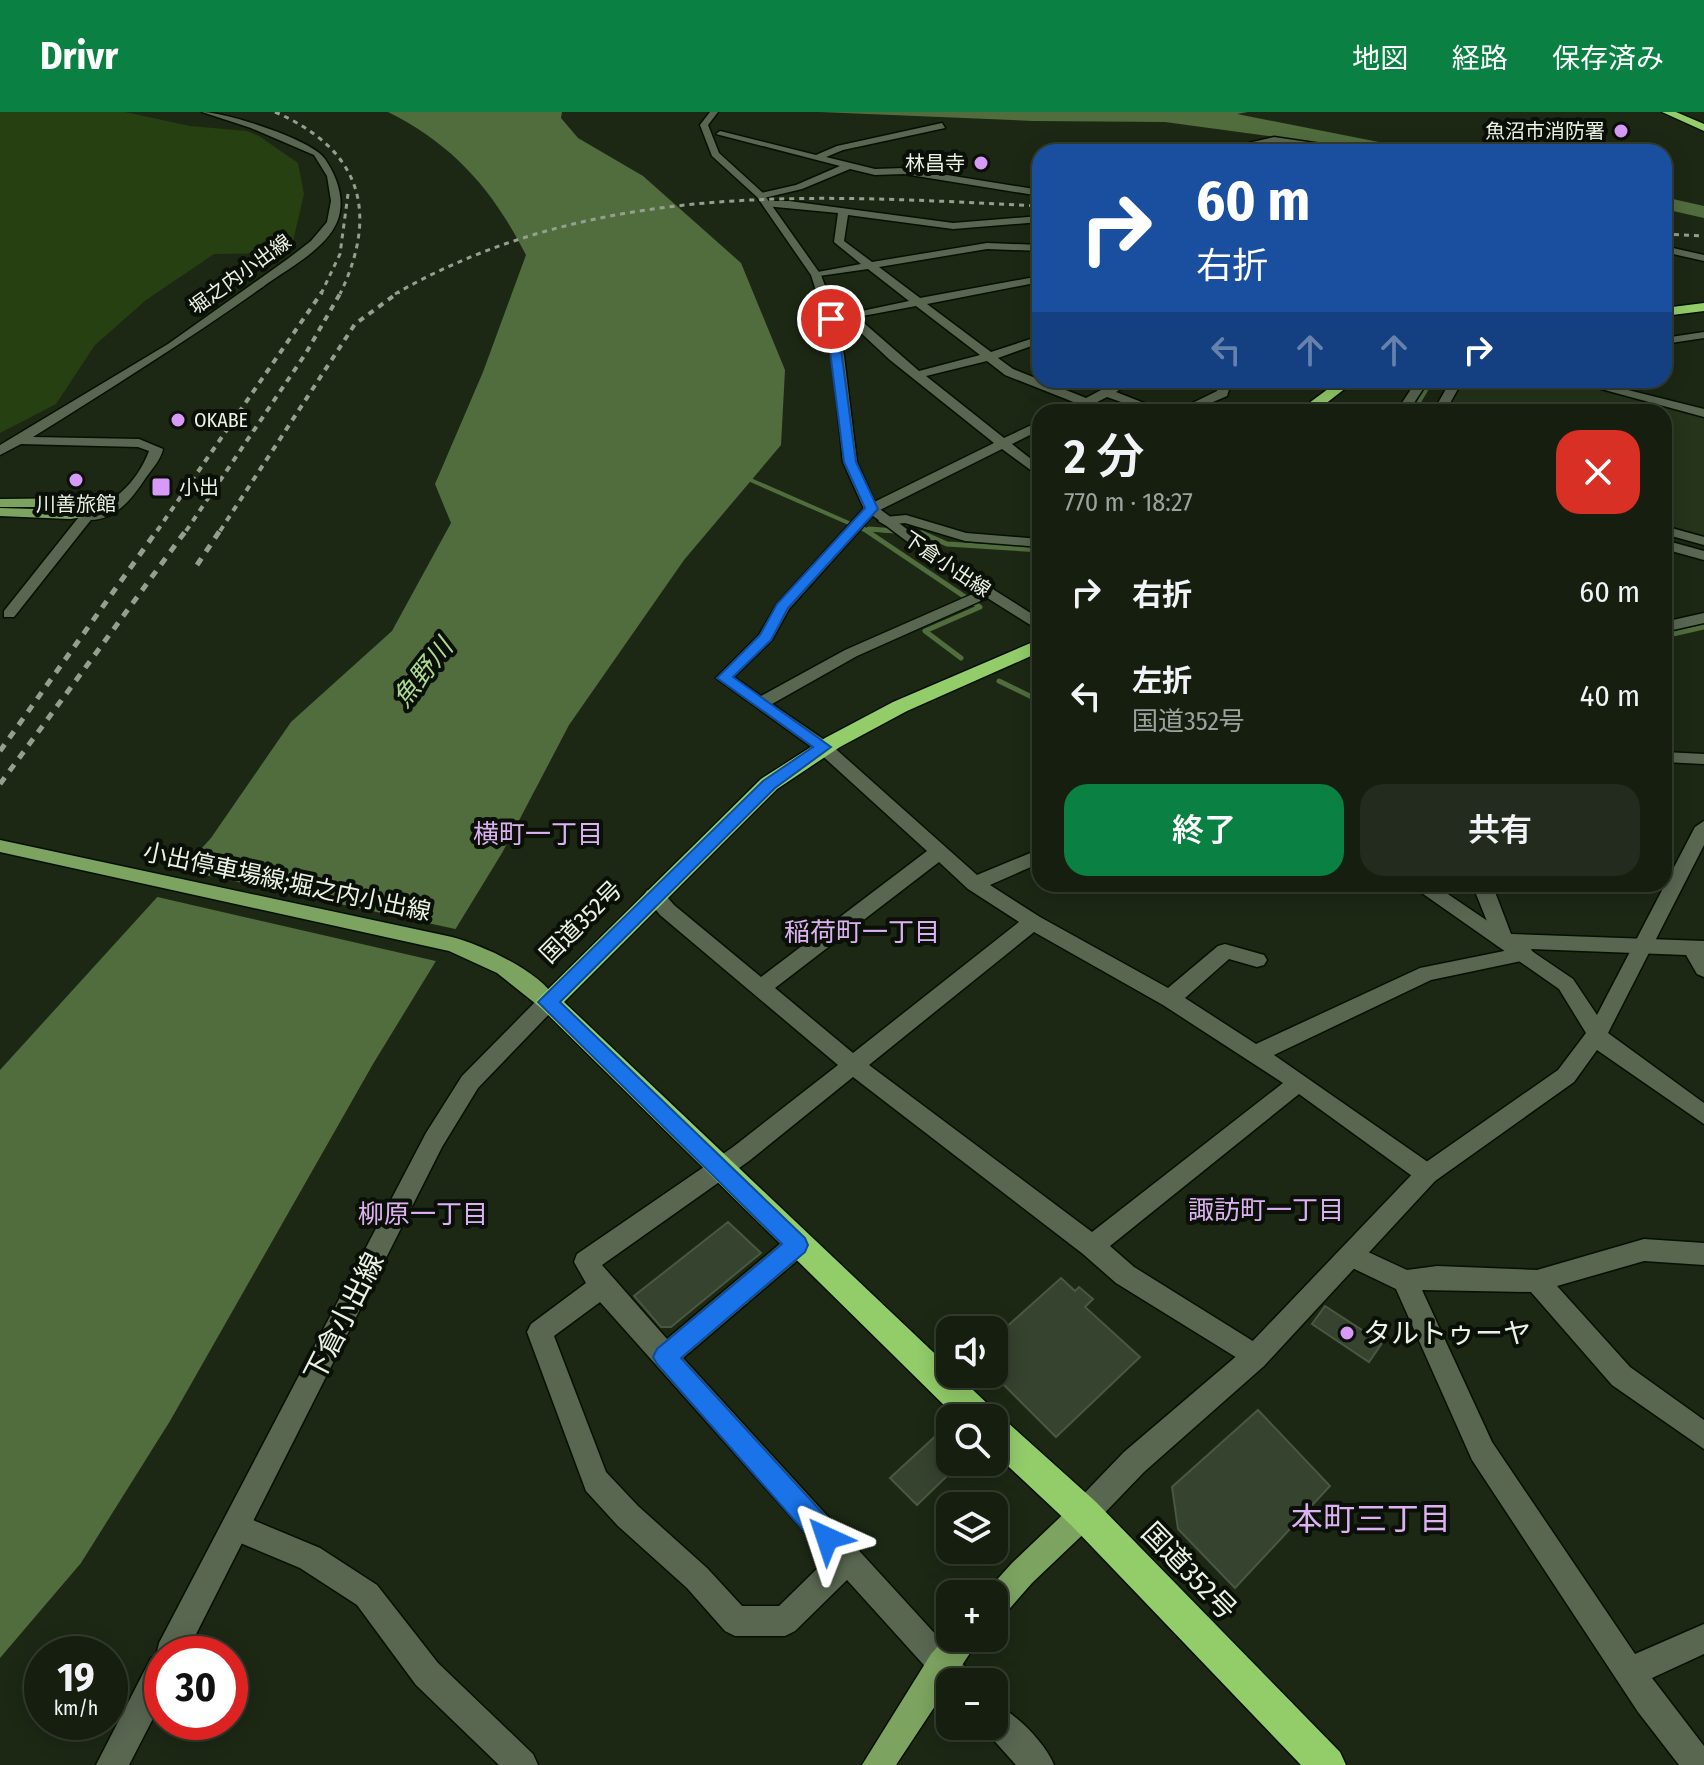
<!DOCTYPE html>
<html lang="ja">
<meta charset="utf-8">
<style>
:root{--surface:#151e0f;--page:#222b1d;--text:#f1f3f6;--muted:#9da29e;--line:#343c2f;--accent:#0b8043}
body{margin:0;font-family:"Fira Sans Condensed","Noto Sans JP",sans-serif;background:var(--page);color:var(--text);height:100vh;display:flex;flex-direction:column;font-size:30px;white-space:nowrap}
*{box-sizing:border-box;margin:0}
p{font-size:26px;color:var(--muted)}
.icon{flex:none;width:44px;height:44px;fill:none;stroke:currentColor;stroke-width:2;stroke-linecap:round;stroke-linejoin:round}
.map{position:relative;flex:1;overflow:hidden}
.drawer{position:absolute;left:1032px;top:292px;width:640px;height:488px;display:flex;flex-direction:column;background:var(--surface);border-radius:24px;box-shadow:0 4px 20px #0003,0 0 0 2px var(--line)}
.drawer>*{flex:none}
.top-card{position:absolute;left:1032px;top:32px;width:640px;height:244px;border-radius:24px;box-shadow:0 4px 20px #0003,0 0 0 2px var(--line);background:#1a4fa0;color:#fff;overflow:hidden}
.tools{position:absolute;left:936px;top:1204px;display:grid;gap:16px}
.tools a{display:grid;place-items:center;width:72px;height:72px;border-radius:16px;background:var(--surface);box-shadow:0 4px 20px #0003,0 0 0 2px var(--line);font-size:40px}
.speed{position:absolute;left:24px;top:1524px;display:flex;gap:16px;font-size:40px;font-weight:700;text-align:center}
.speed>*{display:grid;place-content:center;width:104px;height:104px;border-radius:50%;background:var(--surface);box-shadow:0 4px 20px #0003,0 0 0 2px var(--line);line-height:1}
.speed small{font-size:20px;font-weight:400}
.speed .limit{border:12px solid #d22;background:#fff;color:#111}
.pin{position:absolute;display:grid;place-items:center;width:68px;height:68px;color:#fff;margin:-34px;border:4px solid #fff;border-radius:50%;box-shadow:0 2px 8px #0007}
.me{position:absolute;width:88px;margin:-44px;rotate:318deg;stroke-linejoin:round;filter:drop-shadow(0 0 6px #0008)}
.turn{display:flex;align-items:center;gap:28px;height:168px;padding:0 32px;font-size:36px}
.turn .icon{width:104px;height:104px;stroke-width:2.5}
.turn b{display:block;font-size:56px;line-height:68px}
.lanes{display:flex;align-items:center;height:76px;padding:0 32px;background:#0003;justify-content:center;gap:40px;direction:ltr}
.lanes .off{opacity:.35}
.round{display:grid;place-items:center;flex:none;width:84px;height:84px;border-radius:24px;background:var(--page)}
.head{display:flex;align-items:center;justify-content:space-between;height:136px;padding:0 32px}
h1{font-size:48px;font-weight:600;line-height:60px}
.action{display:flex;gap:16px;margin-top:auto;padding:16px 32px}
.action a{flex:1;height:92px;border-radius:24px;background:var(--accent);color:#fff;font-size:32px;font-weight:600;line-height:92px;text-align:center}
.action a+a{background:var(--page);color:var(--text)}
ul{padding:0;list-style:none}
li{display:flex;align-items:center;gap:24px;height:104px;padding:0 32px}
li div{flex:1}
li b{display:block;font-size:30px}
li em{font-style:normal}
header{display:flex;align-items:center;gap:48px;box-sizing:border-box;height:112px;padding:0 40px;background:var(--accent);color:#fff}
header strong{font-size:38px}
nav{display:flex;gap:44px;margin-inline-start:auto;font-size:28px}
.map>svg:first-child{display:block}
.built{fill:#25341b}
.green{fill:#264012}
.water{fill:#516d3e}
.pier{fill:#1c2814}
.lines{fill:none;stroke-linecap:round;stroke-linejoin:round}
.stream-far1{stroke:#516d3e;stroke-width:4}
.stream{stroke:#516d3e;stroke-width:5}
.river{fill:#516d3e;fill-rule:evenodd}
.building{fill:#36432e;stroke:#4a5742;stroke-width:2}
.street-casing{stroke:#061002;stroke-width:3}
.secondary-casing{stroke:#061002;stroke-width:3}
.primary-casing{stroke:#061002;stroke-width:3}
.highway-casing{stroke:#061002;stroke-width:3}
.street{fill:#596751;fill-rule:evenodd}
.secondary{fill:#596751;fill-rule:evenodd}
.primary{fill:#7ca460;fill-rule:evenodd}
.highway{fill:#93cd6a;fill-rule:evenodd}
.rail-far2{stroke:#959f8f;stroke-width:3;stroke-dasharray:5 5;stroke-linecap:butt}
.rail-far1{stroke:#959f8f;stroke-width:4;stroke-dasharray:6 6;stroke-linecap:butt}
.rail{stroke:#959f8f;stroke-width:5;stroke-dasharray:8 8;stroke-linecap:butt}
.route{fill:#1a73e8;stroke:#114b97;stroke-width:2}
.poi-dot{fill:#d89af8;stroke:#0a0f07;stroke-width:3}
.labels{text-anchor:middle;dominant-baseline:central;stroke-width:8;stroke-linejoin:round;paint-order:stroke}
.far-poi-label{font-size:20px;fill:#eaf2e5;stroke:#0a0f07;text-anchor:end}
.far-street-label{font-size:20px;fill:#eaf2e5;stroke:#0a0f07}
.street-label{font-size:24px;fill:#eaf2e5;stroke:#0a0f07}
.water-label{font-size:26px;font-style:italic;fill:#acd990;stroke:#0a0f07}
.neighbourhood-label{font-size:26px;fill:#dcb2f2;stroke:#0a0f07}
.near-street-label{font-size:28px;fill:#eaf2e5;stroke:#0a0f07}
.near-poi-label{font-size:28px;fill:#eaf2e5;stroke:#0a0f07;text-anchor:start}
.near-neighbourhood-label{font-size:32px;fill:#dcb2f2;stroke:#0a0f07}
</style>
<header>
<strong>Drivr</strong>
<nav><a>地図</a><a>経路</a><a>保存済み</a></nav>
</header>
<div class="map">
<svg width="1704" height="1653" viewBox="0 0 1704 1653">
<rect width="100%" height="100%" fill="#1c2814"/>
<path class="built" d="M1462 268H1561L1704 304V423L1664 412V300H1445Z"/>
<path class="green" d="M0 0H125L190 14 247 19 259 24 298 51 304 82 293 129 275 141 214 142 146 188 95 233 56 292 0 321Z"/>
<path class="water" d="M388 0H562L561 6 578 26 643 64 741 151 785 258 781 333 684 448 569 613 502 741 373 952 170 1309 81 1451 0 1546V958L211 726 291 610 392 519 451 411 435 372 483 260 526 143C493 78 454 33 388 0Z
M820 0H1248L1237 2 1394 33 1356 36 1165 10 1033 9Z"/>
<path class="pier" d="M177 757 460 818 440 850 153 784Z"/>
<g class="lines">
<path class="stream-far1" d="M1413 300 1432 268
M746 366 867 419
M869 417 890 419"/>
<path class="stream" d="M864 417 980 495 925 519 961 546
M869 417 922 421 947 432 1040 438
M1664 524 1704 515
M999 569 1040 589"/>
<path class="river" d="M1322 20 1402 35 1410 40H1375L1316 29 1314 25 1316 21Z
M1664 85 1704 94V106L1664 97Z"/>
</g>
<path class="building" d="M728 1110 761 1141 671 1215H661L634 1184Z
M1061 1166 1075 1179 1079 1175 1093 1187 1085 1195 1140 1245 1056 1325 994 1263V1226Z
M1325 1194 1382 1231 1369 1250 1312 1212Z
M1258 1298 1330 1374 1235 1476 1178 1417 1172 1375Z
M940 1320 950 1330V1361L917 1393 890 1366Z"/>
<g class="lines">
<defs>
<path id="street" d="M942 11 945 16 843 38 826 45 875 57 904 56 1040 78V84L904 62 875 63 850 57 802 77 764 86 761 81 796 73 840 54 716 22 720 19 816 43 837 34Z
M1274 25 1355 37 1359 40C1331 40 1300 29 1272 31 1251 33 1231 40 1210 40Z
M768 89H789L953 111 1040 104V110L953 117 848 103 844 129 872 150 987 131 1040 133V139L987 137 879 155 920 186 1040 164V170L927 192 991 240 1040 224V231L998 246 1013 257 1086 286 1120 268H1135L1116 280 1167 300H1149L1107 285 1078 300H1063L1076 291 1005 263 987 249 926 264 1004 326 1040 309V318L1012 332 1040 354V365L1002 337 876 400 789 497 772 528 734 565 761 584 845 538 984 477H994V483L857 544 772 592 829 631 977 763 1040 737V751L990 773 1040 805 1168 876 1218 834 1225 832 1264 843 1267 848 1264 853 1257 855 1229 847 1185 886 1256 932 1420 856 1514 837 1497 834 1472 772H1492L1511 822 1704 829V865L1697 862 1686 843 1531 837 1534 842 1531 847 1431 868 1274 943 1435 1055 1439 1062 1435 1069 1427 1072 1419 1069 1299 982 1110 1134 1134 1155 1264 1236 1268 1245 1264 1254 1255 1257 1116 1171 1083 1142 853 965 749 1049 602 1153 667 1227 788 1125 797 1122 806 1125 809 1133 806 1141 683 1246 969 1559 973 1570H950V1582L847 1468 795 1519 785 1524H735L725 1519 687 1476 618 1414 586 1379 527 1220 531 1212 586 1171 574 1150 577 1142 733 1035 838 953 660 803 644 783 647 778H661L674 793 761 865 927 739 817 639 716 566 759 523 777 492 866 394 994 331 890 248 846 207 833 205 909 189 868 157 812 165V161L861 152 834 130 838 101 765 94ZM916 194 980 243 919 259 857 205ZM939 750 968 777 1019 810 853 941 775 876ZM1034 820 1163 893 1283 971 1092 1120 869 953ZM600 1190 828 1446 779 1494H742L707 1456 638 1394 606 1360 554 1224Z
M1664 134 1704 143V149L1664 140Z
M1704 220V226L1664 232V226Z
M1220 268H1232L1227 284 1190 300H1174L1217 279Z
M1417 268H1429L1408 300H1396Z
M1451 268H1463L1445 300H1433Z
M1568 268H1588L1704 297V305Z
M87 400 94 404 14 505H4V499L82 401Z
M906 403 966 421 1040 427V435L965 429 905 411 885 413 878 409 885 405Z
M1664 414 1704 425V433L1664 422Z
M1664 428 1704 439V448L1664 437Z
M1704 501V511L1664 520V510Z
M1664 640 1704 642V652L1664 650Z
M1644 1127 1704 1131V1153L1644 1149 1557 1174 1630 1255 1704 1308V1337L1612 1273 1531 1180 1422 1178 1492 1330 1635 1542 1704 1512V1542L1652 1566 1704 1634V1653H1679L1638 1600 1472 1348 1396 1177 1344 1152 1341 1144 1344 1136 1353 1133 1407 1158 1437 1154 1537 1158Z
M236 1401 320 1436 377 1473 438 1551 533 1642 538 1653H499L416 1573 357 1493 300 1456 226 1425 222 1415 226 1405Z
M994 1592C1016 1601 1045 1631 1054 1653H1016L981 1614H994Z"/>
<path id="secondary" d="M202 0C226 0 313 28 325 47 337 65 346 88 337 110 325 138 287 157 264 174 188 228 111 276 33 325L139 327 163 337C161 347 153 356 147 364 132 387 113 413 82 407V401C113 394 138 369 149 339L138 335 21 332 0 343V333L168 232 289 146 311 129 327 110 331 89 327 64 314 43 251 16Z
M710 0H718L708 13 719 41 763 81 821 163 837 207 844 244 857 350 877 395 964 459 1040 507V519L954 465 864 397 843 350 832 244 825 207 811 163 757 85 712 44 700 13Z
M1704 709V733L1608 921 1704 991V1012L1597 938 1574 970 1435 1069 1264 1254 1144 1360 1094 1412 1084 1416 1074 1412 1070 1402 1074 1392 1124 1340 1246 1236 1419 1055 1558 958 1586 921 1559 877 1409 772H1433L1573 867 1597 903 1695 715Z
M548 882 555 884 558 890 555 896 478 976 442 1035 186 1542H162V1589L129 1653H96L151 1546 156 1544 159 1531 426 1021 462 964 541 884Z"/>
<path id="primary" d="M91 386 115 392 110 401 70 407 0 404V396L70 398 100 395H0V387Z
M0 728 452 825C484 834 541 859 558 890L555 896H541L497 861 449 839 0 740Z
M1084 1388 1094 1392 1098 1402 1094 1412 1032 1471 1004 1503 994 1508V1482H984L1012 1451 1074 1392Z
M950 1521V1526H980L896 1653H862L931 1542Z"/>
<path id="highway" d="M1662 0H1676L1704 12V19Z
M1704 191V199L1664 204V196Z
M1340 268H1356L1315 300H1297Z
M1040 527V540L907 599 840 635 777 677 564 890 950 1256V1262H956L991 1295 995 1304 1005 1308 1096 1390 1340 1640 1346 1653H1301L1072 1414 994 1341V1306H957L535 890 761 667 825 626 893 590Z"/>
</defs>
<use href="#street" class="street-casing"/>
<use href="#secondary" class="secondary-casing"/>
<use href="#primary" class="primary-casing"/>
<use href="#highway" class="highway-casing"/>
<use href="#street" class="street"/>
<use href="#secondary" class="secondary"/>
<use href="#primary" class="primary"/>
<use href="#highway" class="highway"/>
<path class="rail-far2" d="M275 0C360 37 380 99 340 182
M1664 122 1704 124
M321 182 340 142 348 82
M395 182C596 67 817 83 1040 94"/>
<path class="rail-far1" d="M157 419 322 180
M186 419 306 241 341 180
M220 419 355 212 399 180"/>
<path class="rail" d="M197 453 221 417
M0 639 158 417
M0 672 187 417"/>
</g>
<path class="route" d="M831 204 837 207 856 350 878 397 788 496 771 528 733 565 831 635 775 676 560 890 805 1126 808 1133 805 1140 681 1246 836 1416 840 1426 836 1435 827 1439 818 1435 657 1252 653 1245 657 1237 782 1132 538 890 763 669 813 635 717 566 760 523 777 492 865 396 844 350 826 207Z"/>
<g class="poi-dot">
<circle cx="1621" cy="19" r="8"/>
<circle cx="981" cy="51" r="8"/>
<circle cx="178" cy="308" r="8"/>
<circle cx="76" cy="368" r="8"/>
<rect x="151" y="365" width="20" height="20" rx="4"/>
<circle cx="1347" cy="1221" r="8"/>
</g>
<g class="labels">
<g class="far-poi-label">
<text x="1605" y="19">魚沼市消防署</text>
<text x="965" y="51">林昌寺</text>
<text x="194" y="308" text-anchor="start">OKABE</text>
<text x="179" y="375" text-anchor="start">小出</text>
<text x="76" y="392" text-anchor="middle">川善旅館</text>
</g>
<g class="far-street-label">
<text transform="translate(240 162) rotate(-36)">堀之内小出線</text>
<text transform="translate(947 452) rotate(34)">下倉小出線</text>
</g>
<g class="street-label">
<text transform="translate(287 770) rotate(12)">小出停車場線;堀之内小出線</text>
<text transform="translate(581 810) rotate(-45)">国道352号</text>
</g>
<g class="water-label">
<text transform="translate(423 561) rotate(-52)">魚野川</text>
</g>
<g class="neighbourhood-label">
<text x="538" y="722">横町一丁目</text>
<text x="862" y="820">稲荷町一丁目</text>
<text x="1266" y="1098">諏訪町一丁目</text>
<text x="423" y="1102">柳原一丁目</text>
</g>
<g class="near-street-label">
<text transform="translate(344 1205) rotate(-63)">下倉小出線</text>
<text transform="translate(1189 1459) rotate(46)">国道352号</text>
</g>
<g class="near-poi-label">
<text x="1363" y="1221">タルトゥーヤ</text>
</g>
<g class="near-neighbourhood-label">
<text x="1371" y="1407">本町三丁目</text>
</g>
</g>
</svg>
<div class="tools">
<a><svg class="icon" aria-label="sound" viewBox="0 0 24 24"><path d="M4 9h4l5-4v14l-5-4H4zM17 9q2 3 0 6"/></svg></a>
<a><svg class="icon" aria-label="search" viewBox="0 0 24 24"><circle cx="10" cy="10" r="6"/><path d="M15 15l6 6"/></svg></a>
<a><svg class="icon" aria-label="layers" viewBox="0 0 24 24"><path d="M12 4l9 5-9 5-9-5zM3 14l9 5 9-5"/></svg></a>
<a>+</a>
<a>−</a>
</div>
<div class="speed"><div>19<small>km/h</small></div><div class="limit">30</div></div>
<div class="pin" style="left:831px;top:207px;background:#d93025"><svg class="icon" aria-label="arrive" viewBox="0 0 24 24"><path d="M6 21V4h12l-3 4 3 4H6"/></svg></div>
<svg class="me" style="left:827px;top:1426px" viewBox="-20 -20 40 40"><path d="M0-17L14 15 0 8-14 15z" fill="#1a73e8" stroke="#fff" stroke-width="4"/></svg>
<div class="top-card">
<div class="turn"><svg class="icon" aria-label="right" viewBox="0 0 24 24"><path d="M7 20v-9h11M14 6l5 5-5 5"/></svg><div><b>60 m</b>右折</div></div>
<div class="lanes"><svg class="icon off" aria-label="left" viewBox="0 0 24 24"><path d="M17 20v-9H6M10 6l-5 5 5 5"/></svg><svg class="icon off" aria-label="ahead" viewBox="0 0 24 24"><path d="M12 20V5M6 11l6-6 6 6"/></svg><svg class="icon off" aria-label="ahead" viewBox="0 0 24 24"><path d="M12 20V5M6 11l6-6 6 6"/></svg><svg class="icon" aria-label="right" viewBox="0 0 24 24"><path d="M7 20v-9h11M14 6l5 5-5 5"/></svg></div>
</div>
<section class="drawer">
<div class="head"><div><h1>2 分</h1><p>770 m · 18:27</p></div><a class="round" style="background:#d93025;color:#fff"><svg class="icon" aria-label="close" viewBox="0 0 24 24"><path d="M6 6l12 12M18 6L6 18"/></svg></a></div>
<ul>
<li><svg class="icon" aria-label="right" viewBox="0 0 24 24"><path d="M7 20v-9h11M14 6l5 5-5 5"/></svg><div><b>右折</b></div><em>60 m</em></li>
<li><svg class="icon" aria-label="left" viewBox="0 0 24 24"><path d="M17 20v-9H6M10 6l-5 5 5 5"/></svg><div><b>左折</b><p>国道352号</p></div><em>40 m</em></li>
</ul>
<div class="action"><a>終了</a><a>共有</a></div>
</section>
</div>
